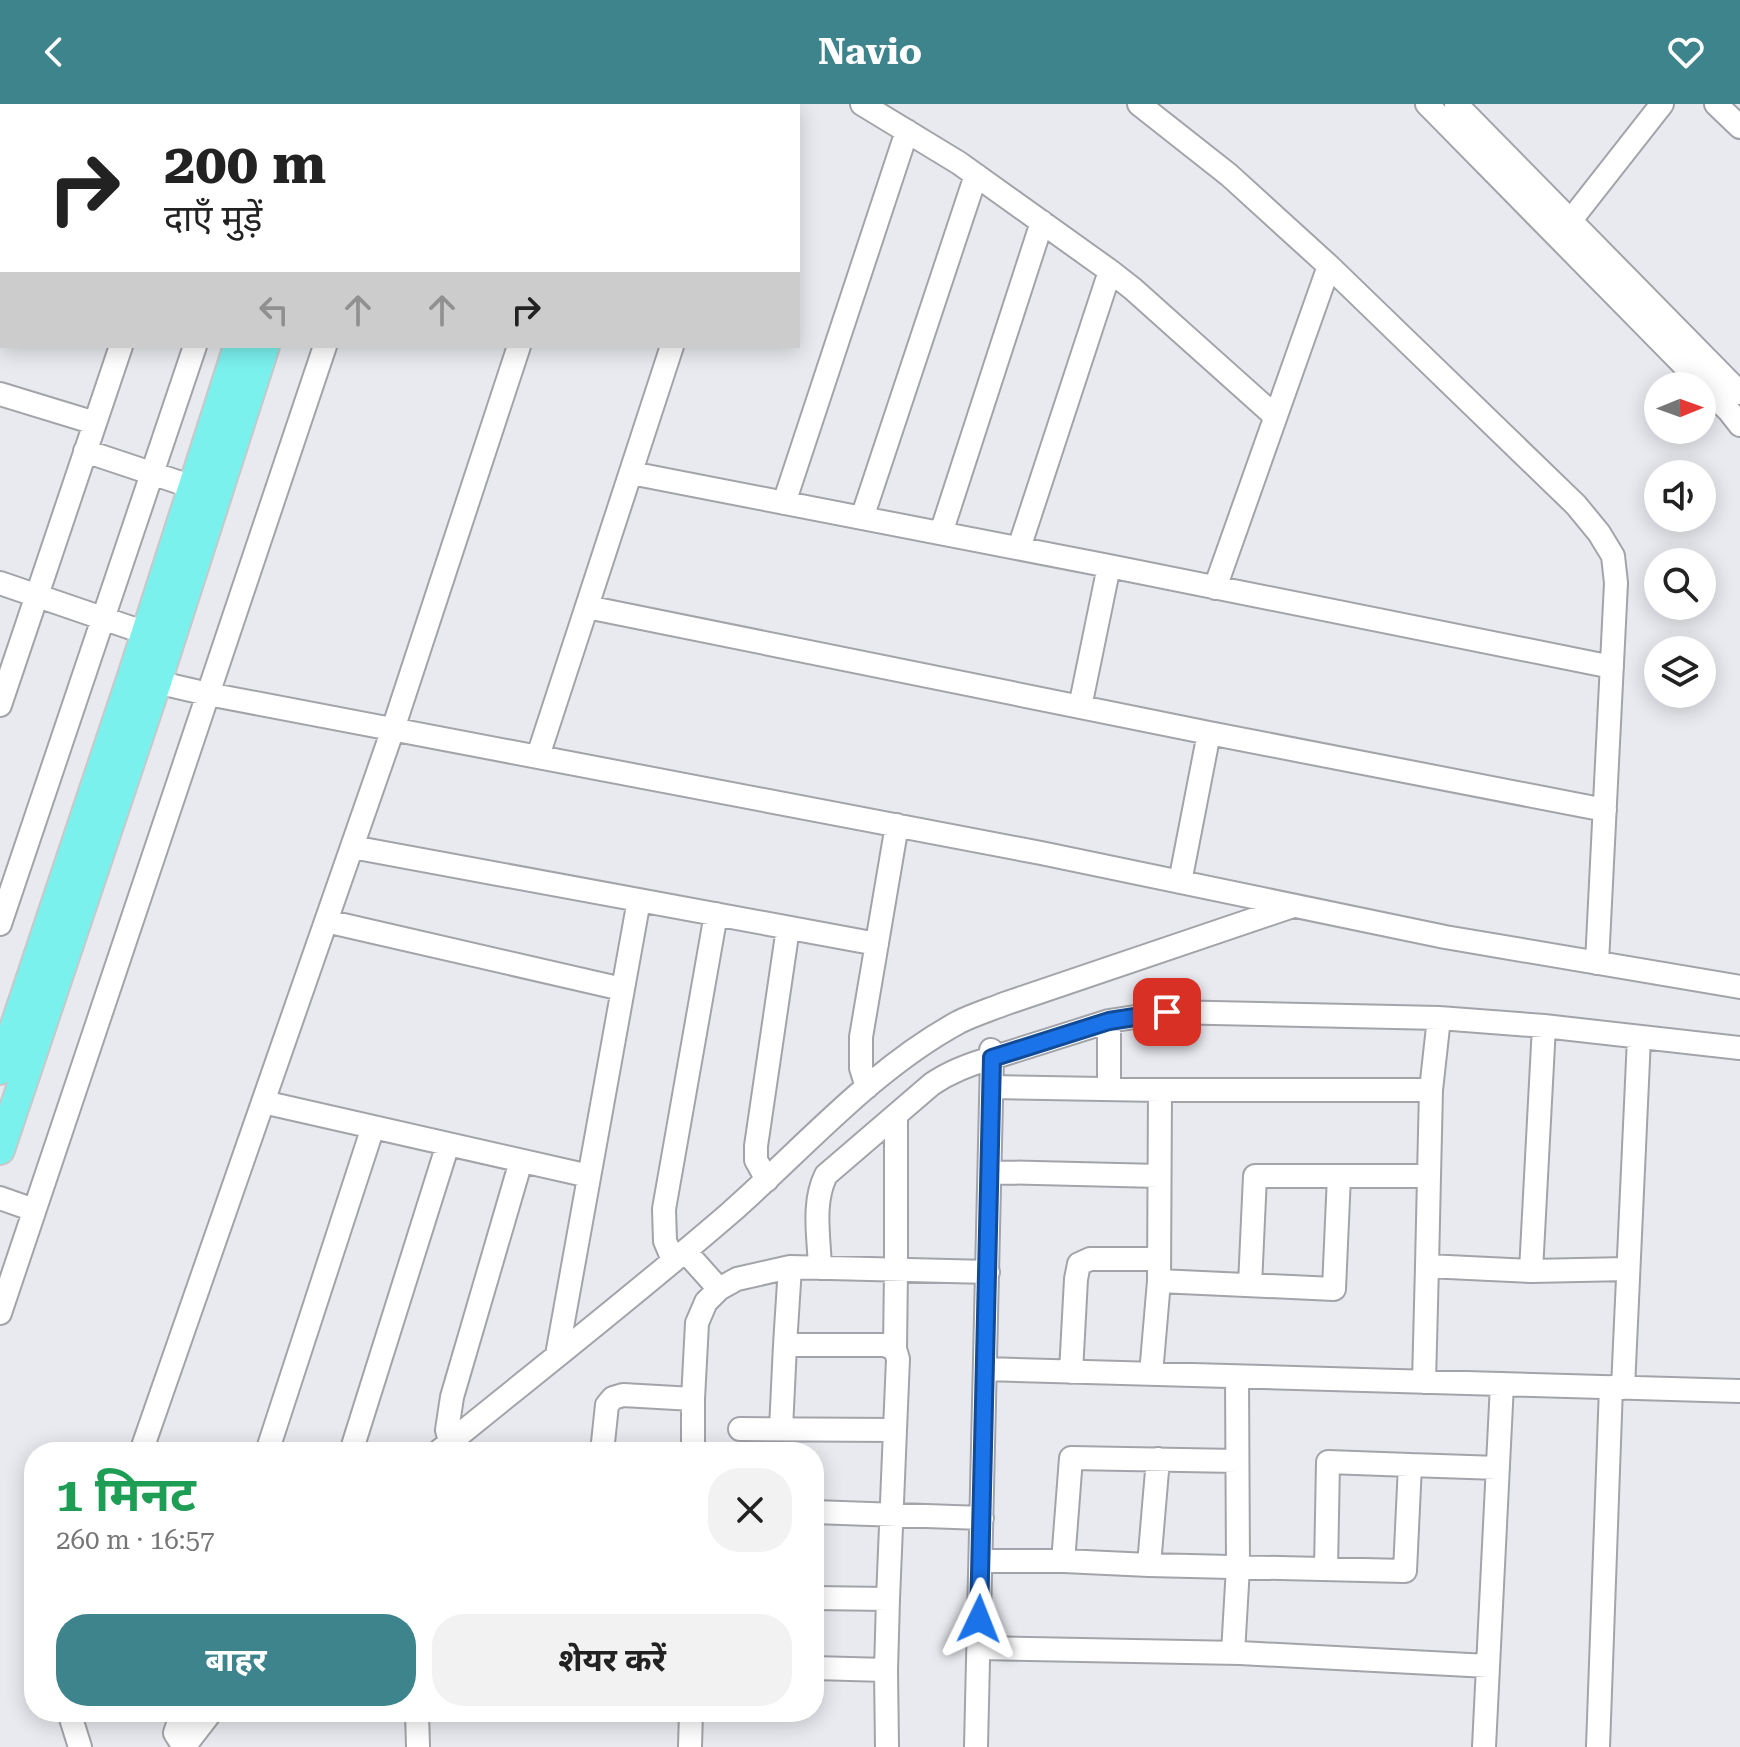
<!DOCTYPE html>
<html lang="hi">
<meta charset="utf-8">
<style>
:root{--surface:#fff;--page:#f2f2f2;--text:#222;--muted:#767676;--accent:#3d848c}
body{margin:0;font-family:"Roboto Serif","Noto Sans Devanagari",serif;background:var(--page);color:var(--text);height:100vh;display:flex;flex-direction:column;font-size:30px;white-space:nowrap}
*{box-sizing:border-box;margin:0}
p{font-size:26px;color:var(--muted)}
.icon{flex:none;width:44px;height:44px;fill:none;stroke:currentColor;stroke-width:2;stroke-linecap:round;stroke-linejoin:round}
.map{position:relative;flex:1;overflow:hidden}
.side{position:absolute;left:24px;top:1338px;width:800px;height:280px;display:flex;flex-direction:column;background:var(--surface);border-radius:32px;box-shadow:0 4px 20px #0003}
.side>*{flex:none}
.hud{position:absolute;left:0px;top:0px;width:800px;height:244px;box-shadow:0 4px 20px #0003;background:#fff;color:var(--text);overflow:hidden}
.needle{width:52px;rotate:89deg}
.controls{position:absolute;left:1644px;top:268px;display:grid;gap:16px}
.controls a{display:grid;place-items:center;width:72px;height:72px;border-radius:50%;background:var(--surface);box-shadow:0 4px 20px #0003;font-size:40px}
.pin{position:absolute;display:grid;place-items:center;width:68px;height:68px;color:#fff;margin:-34px;border-radius:16px;box-shadow:0 4px 12px #0006}
.me{position:absolute;width:88px;margin:-44px;rotate:2deg;stroke-linejoin:round;filter:drop-shadow(0 0 6px #0008)}
.turn{display:flex;align-items:center;gap:28px;height:168px;padding:0 32px;font-size:36px}
.turn .icon{width:104px;height:104px;stroke-width:2.5}
.turn b{display:block;font-size:56px;line-height:68px}
.lanes{display:flex;align-items:center;height:76px;padding:0 32px;background:#0003;justify-content:center;gap:40px;direction:ltr}
.lanes .off{opacity:.35}
.round{display:grid;place-items:center;flex:none;width:84px;height:84px;border-radius:32px;background:var(--page)}
.headline{display:flex;align-items:center;justify-content:space-between;height:136px;padding:0 32px}
h1{font-size:48px;font-weight:700;line-height:60px;color:#1e9e55}
.cta{display:flex;gap:16px;margin-top:auto;padding:16px 32px}
.cta a{flex:1;height:92px;border-radius:32px;background:var(--accent);color:#fff;font-size:32px;font-weight:700;line-height:92px;text-align:center}
.cta a+a{background:var(--page);color:var(--text)}
header{display:flex;justify-content:space-between;align-items:center;height:104px;padding:0 32px;background:var(--accent);color:#fff;font-size:36px;font-weight:700}
.map>svg:first-child{display:block}
.lines{fill:none;stroke-linecap:round;stroke-linejoin:round}
.minor-casing{stroke:#a2a4a9;stroke-width:26}
.major-casing{stroke:#c8c8c9;stroke-width:32}
.minor{stroke:#fff;stroke-width:22}
.major{stroke:#7bf1ee;stroke-width:28}
.route-casing{stroke:#114b97;stroke-width:20}
.route{stroke:#1a73e8;stroke-width:14}
</style>
<header><svg class="icon" aria-label="back" viewBox="0 0 24 24"><path d="M15 5l-7 7 7 7"/></svg>Navio<svg class="icon" aria-label="heart" viewBox="0 0 24 24"><path d="M12 20l-8-8c-3-5 5-10 8-4 3-6 11-1 8 4z"/></svg></header>
<div class="map">
<svg width="1740" height="1643" viewBox="0 0 1740 1643">
<rect width="100%" height="100%" fill="#e8eaef"/>
<g class="lines">
<defs>
<path id="minor" d="M71 0 74 2
M862 0 959 59 1110 167 1133 185 1275 312
M1139 0 1229 71 1329 162 1576 401 1599 429 1613 452 1616 479 1597 859
M1427 0 1729 307 1740 321
M1456 0 1740 289
M1716 0 1740 23
M20 2 21 0
M276 2 277 0
M405 2 406 0
M597 2 598 0
M750 2 751 0
M0 61 2 55
M1571 116 1662 0
M0 290 95 319
M85 347 193 383
M631 369 1109 462 1612 563
M784 399 907 27
M862 414 976 71
M941 429 1042 118
M1019 444 1110 167
M0 479 146 529
M1215 484 1329 162
M587 503 1209 629 1605 706
M143 575 208 590 1041 749 1445 833 1740 883
M0 601 121 242
M1080 603 1109 462
M538 652 672 242
M352 743 877 840
M1180 778 1209 629
M326 817 622 885
M0 820 195 242
M867 983 861 964V933L897 721
M992 983 1160 986
M1109 985V917
M1431 986 1439 914
M263 998 589 1072
M990 1068 1159 1072
M767 1076 756 1056V1042L788 824
M0 1094 34 1106
M685 1147 719 1185
M673 1156 665 1137 664 1105 716 810
M1427 1162 1429 1072H1339L1334 1185 1159 1177 1160 986H1431L1429 1072
M820 1164C819 1133 812 1099 826 1071L932 980C951 967 970 960 992 954L991 946
M1531 1167 1544 922
M1250 1181 1255 1072H1339
M0 1209 325 242
M895 1245 896 1166V1012
M557 1251 639 796
M985 1265 1740 1287
M1071 1268 1076 1175 1079 1160 1090 1155H1159
M1151 1270 1159 1177
M1424 1278 1427 1162 1531 1167 1628 1165
M1623 1284 1639 934
M740 1325 895 1326 898 1255 895 1245 884 1241H785L790 1163 988 1168
M781 1325 785 1241
M450 1338 447 1326 452 1293 521 1057
M141 1348 393 625 519 242
M267 1348 373 1023
M351 1348 448 1040
M438 1348C535 1269 635 1191 730 1109 804 1044 872 965 959 918 973 911 989 906 1004 900L1293 802
M602 1348 607 1301 613 1294 623 1291 693 1295
M693 1348V1295L697 1219 706 1198 719 1185 737 1175 790 1163
M1158 1355 1149 1461 1064 1457V1445L1071 1354 1237 1357
M814 1408 982 1414
M981 1457H1064
M1149 1461 1405 1467 1410 1361 1498 1364
M1326 1465 1328 1358 1410 1361
M814 1494 888 1495 886 1566
M888 1495 895 1326
M979 1544 1240 1549 1488 1562
M1233 1549 1238 1463 1237 1273
M814 1564 886 1566 887 1643
M69 1608 80 1643
M182 1608 175 1629 184 1643
M417 1608 418 1643
M184 1643 211 1608
M690 1643 691 1608
M976 1643 992 954 1109 917 1167 908 1439 914 1544 922 1740 944
M1484 1643 1502 1280
M1598 1643 1611 1283"/>
<path id="major" d="M319 2 320 0
M346 2 347 0
M0 966 132 572 238 242
M0 1046 157 578 265 242"/>
</defs>
<use href="#minor" class="minor-casing"/>
<use href="#major" class="major-casing"/>
<use href="#minor" class="minor"/>
<use href="#major" class="major"/>
</g>
<g class="lines">
<defs>
<path id="route" d="M979 1515 992 954 1109 917 1167 908"/>
</defs>
<use href="#route" class="route-casing"/>
<use href="#route" class="route"/>
</g>
</svg>
<div class="controls">
<a><svg class="needle" viewBox="-14 -14 28 28"><path d="M0-13l5 13h-10z" fill="#e53935"/><path d="M0 13l5-13h-10z" fill="#767676"/></svg></a>
<a><svg class="icon" aria-label="sound" viewBox="0 0 24 24"><path d="M4 9h4l5-4v14l-5-4H4zM17 9q2 3 0 6"/></svg></a>
<a><svg class="icon" aria-label="search" viewBox="0 0 24 24"><circle cx="10" cy="10" r="6"/><path d="M15 15l6 6"/></svg></a>
<a><svg class="icon" aria-label="layers" viewBox="0 0 24 24"><path d="M12 4l9 5-9 5-9-5zM3 14l9 5 9-5"/></svg></a>
</div>
<div class="pin" style="left:1167px;top:908px;background:#d93025"><svg class="icon" aria-label="arrive" viewBox="0 0 24 24"><path d="M6 21V4h12l-3 4 3 4H6"/></svg></div>
<svg class="me" style="left:979px;top:1515px" viewBox="-20 -20 40 40"><path d="M0-17L14 15 0 8-14 15z" fill="#1a73e8" stroke="#fff" stroke-width="4"/></svg>
<div class="hud">
<div class="turn"><svg class="icon" aria-label="right" viewBox="0 0 24 24"><path d="M7 20v-9h11M14 6l5 5-5 5"/></svg><div><b>200 m</b>दाएँ मुड़ें</div></div>
<div class="lanes"><svg class="icon off" aria-label="left" viewBox="0 0 24 24"><path d="M17 20v-9H6M10 6l-5 5 5 5"/></svg><svg class="icon off" aria-label="ahead" viewBox="0 0 24 24"><path d="M12 20V5M6 11l6-6 6 6"/></svg><svg class="icon off" aria-label="ahead" viewBox="0 0 24 24"><path d="M12 20V5M6 11l6-6 6 6"/></svg><svg class="icon" aria-label="right" viewBox="0 0 24 24"><path d="M7 20v-9h11M14 6l5 5-5 5"/></svg></div>
</div>
<section class="side">
<div class="headline"><div><h1>1 मिनट</h1><p>260 m · 16:57</p></div><a class="round"><svg class="icon" aria-label="close" viewBox="0 0 24 24"><path d="M6 6l12 12M18 6L6 18"/></svg></a></div>
<div class="cta"><a>बाहर</a><a>शेयर करें</a></div>
</section>
</div>
